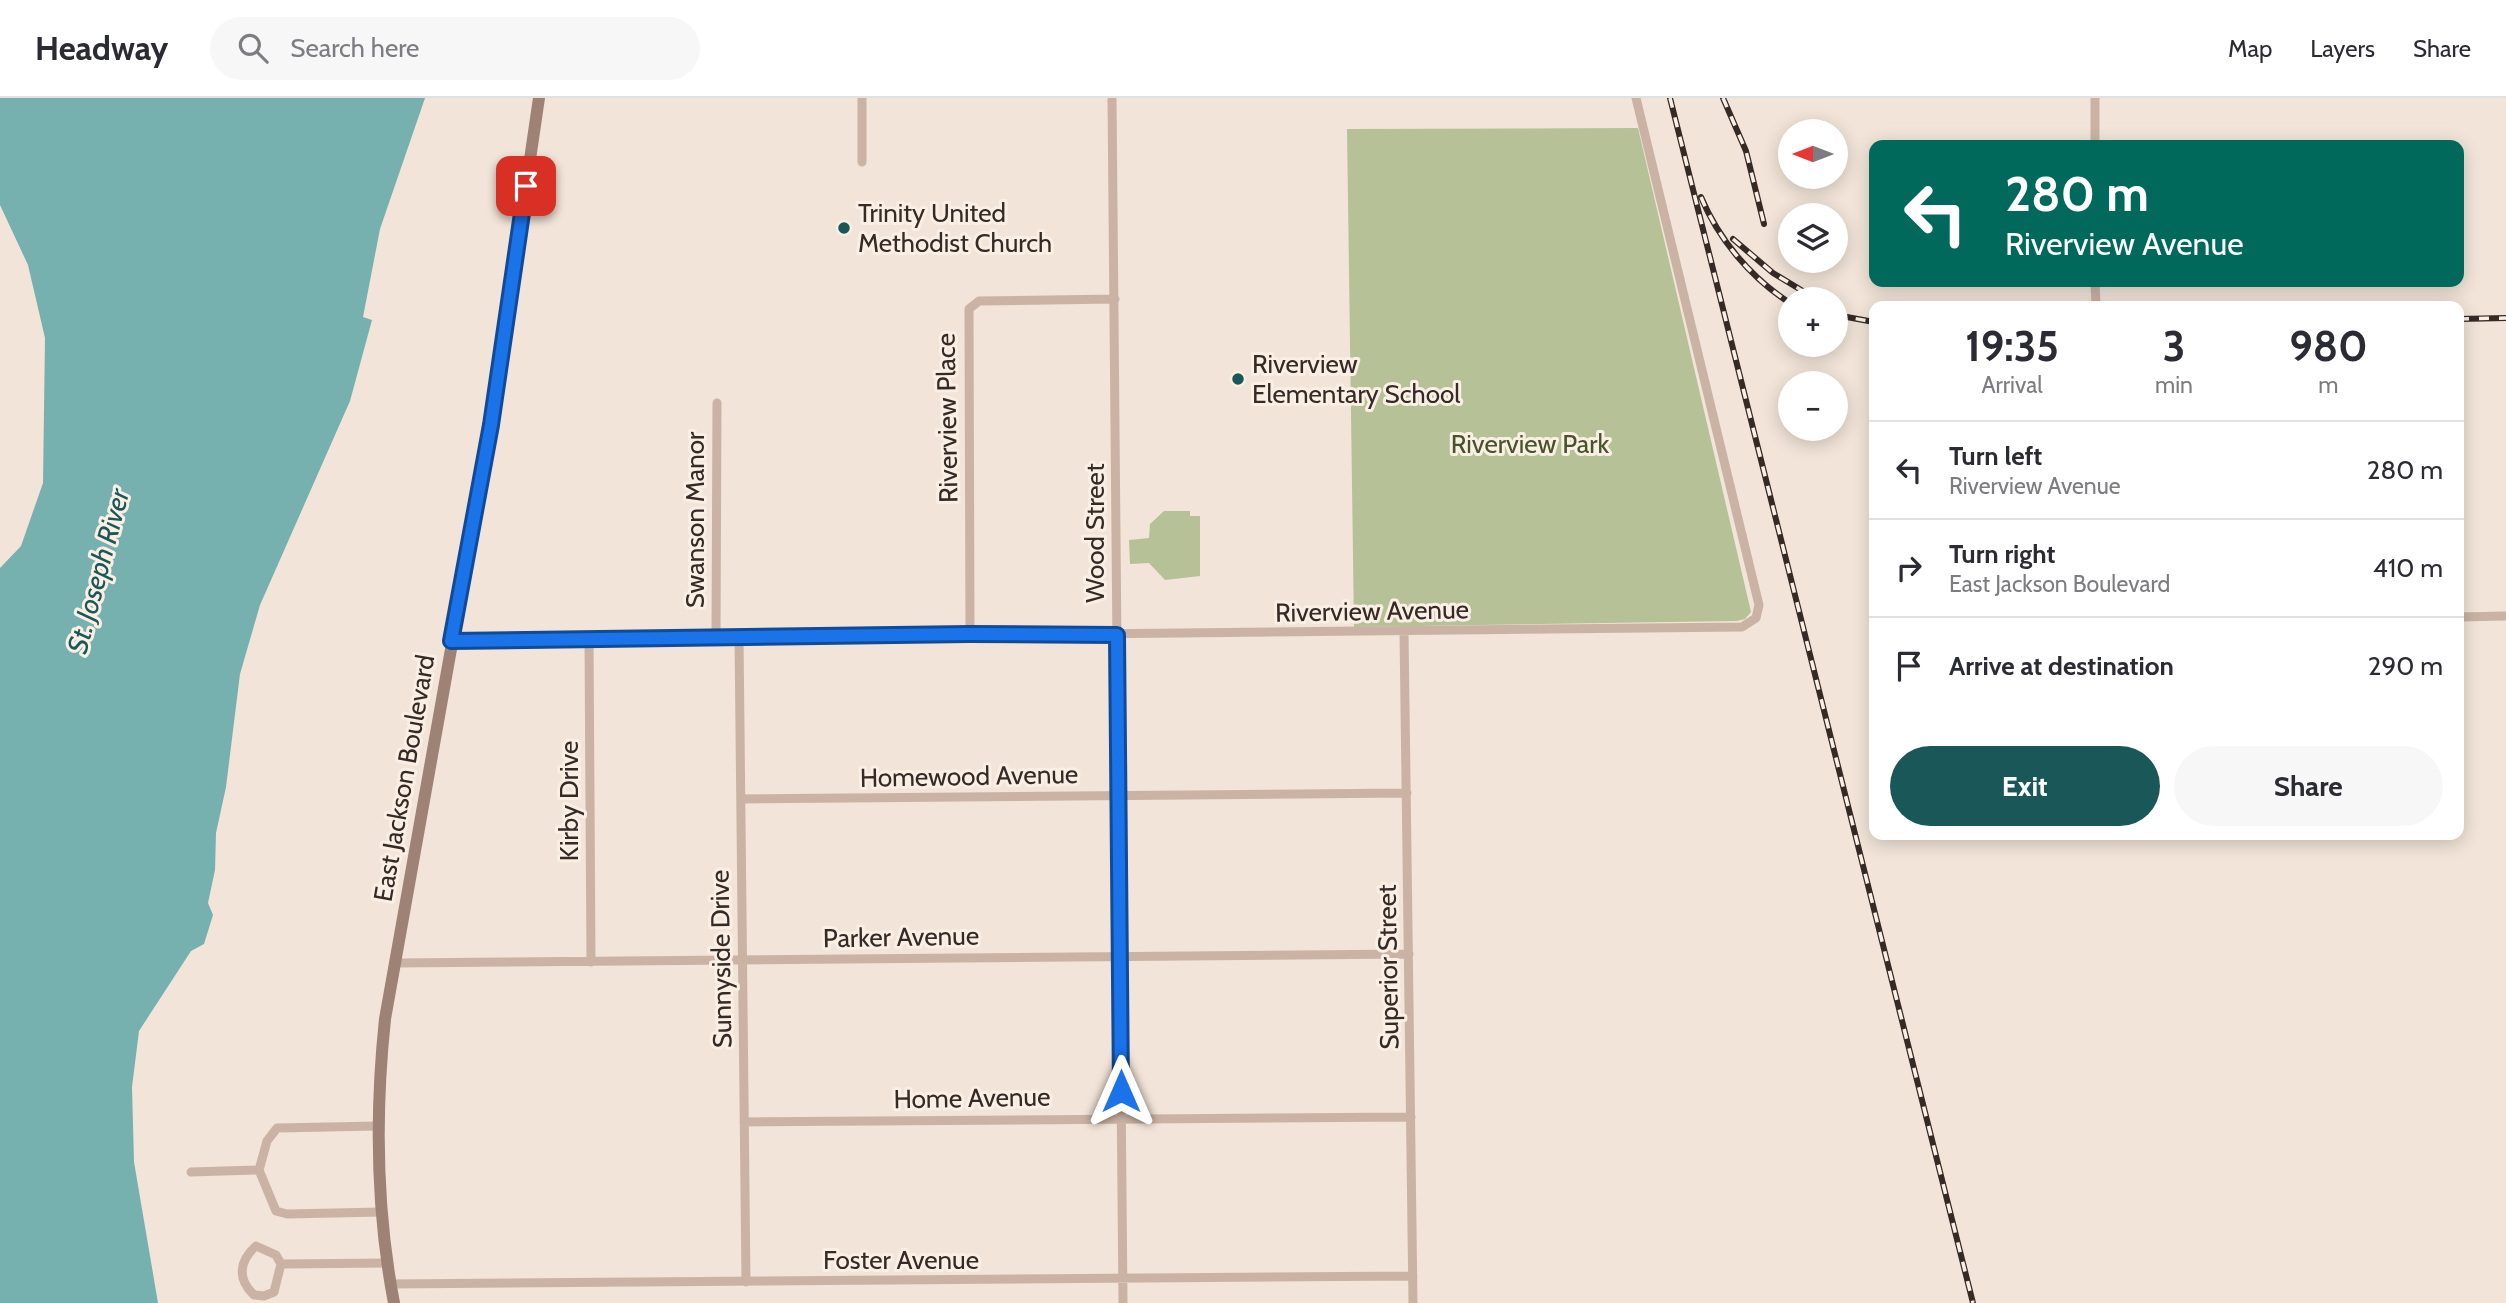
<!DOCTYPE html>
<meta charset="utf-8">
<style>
:root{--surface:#fff;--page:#f7f7f7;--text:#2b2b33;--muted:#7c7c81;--line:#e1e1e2;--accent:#1a5758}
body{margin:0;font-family:Cabin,sans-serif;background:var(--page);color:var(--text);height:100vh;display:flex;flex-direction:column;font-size:26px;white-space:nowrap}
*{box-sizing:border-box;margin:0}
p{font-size:23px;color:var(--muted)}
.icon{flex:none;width:38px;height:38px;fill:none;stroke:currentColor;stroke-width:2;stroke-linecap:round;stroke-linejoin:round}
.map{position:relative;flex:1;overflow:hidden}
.panel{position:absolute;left:1869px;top:203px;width:595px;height:539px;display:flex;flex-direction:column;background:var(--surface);border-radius:14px;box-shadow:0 4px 18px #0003}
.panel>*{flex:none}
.banner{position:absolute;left:1869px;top:42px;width:595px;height:147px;border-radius:14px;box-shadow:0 4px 18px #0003;background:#00695c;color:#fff;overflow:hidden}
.needle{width:46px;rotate:270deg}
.tools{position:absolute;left:1778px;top:21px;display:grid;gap:14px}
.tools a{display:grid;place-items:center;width:70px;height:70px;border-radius:50%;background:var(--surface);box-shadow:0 4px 18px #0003;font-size:35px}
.pin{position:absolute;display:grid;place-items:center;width:60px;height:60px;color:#fff;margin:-30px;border-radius:14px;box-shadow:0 4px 10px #0006}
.me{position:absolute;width:77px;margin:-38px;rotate:0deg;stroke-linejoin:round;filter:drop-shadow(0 0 5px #0008)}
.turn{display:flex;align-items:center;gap:24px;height:147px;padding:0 21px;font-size:32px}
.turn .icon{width:91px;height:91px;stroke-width:2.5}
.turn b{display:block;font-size:49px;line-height:60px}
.eta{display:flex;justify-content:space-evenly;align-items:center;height:119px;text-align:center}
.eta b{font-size:42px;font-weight:800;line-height:49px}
.primary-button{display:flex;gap:14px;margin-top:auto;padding:14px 21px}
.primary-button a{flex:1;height:80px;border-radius:42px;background:var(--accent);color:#fff;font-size:28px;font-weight:800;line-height:80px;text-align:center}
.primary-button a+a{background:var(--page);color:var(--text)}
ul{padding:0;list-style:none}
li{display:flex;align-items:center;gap:21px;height:98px;padding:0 21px;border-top:2px solid var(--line)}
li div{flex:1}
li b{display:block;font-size:26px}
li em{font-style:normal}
header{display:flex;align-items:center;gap:42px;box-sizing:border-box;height:98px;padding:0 35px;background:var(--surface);border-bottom:2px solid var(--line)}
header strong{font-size:33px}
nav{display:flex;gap:38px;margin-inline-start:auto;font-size:24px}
.search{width:490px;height:63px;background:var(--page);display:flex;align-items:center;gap:18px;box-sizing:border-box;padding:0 24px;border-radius:38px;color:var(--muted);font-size:26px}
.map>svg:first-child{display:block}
.green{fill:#b6c198}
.water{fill:#76b0af}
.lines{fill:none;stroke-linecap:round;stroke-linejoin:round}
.minor{stroke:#cab3a4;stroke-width:9}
.secondary{stroke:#9e8275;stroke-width:12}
.rail-casing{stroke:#352a26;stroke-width:6}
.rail{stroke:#faefe4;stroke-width:3.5;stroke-dasharray:10;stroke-linecap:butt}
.route-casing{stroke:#114b97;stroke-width:18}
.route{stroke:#1a73e8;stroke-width:12}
.poi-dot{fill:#1a5758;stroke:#faefe4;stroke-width:2.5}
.labels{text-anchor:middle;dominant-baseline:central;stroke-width:6;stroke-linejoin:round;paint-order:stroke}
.poi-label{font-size:26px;fill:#352a26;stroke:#faefe4;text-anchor:start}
.street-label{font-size:26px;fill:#352a26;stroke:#faefe4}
.park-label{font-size:26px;fill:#475429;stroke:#faefe4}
.water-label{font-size:28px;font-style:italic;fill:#1a5758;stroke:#faefe4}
</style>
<header>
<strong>Headway</strong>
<div class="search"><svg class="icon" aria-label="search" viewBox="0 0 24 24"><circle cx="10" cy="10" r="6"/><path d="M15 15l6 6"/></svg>Search here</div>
<nav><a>Map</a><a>Layers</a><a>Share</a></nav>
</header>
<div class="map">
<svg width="2506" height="1205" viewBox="0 0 2506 1205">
<rect width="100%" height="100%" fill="#f2e4d8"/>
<path class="green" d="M1638 30 1751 514 1745 521 1737 523 1354 529 1347 31Z
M1164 413H1190V418H1200V478L1165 482 1149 465 1130 466 1129 442 1149 440 1150 426Z"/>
<path class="water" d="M0 0H425L380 131 363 219 372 222 350 303 260 507 240 576 226 689 216 735 215 772 208 805 213 817 204 846 191 853 139 933 132 989 134 1064 158 1205H0V470L21 448 43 385 45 240 28 167 0 107Z"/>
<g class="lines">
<path class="minor" d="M1112 0 1123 1205
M2095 0V47
M862 64V0
M2095 184 2096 208
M2459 519 2506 518
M1404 533 1413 1205
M970 536 969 211 979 203 1115 201
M716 539 717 305
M739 539 746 1184
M589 541 591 864
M451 543 1742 529 1756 520 1759 507 1636 0
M741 701 1407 695
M395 865 1409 856
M744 1024 1411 1019
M378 1028 277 1030 267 1043 259 1072 276 1113 287 1116 382 1114
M191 1074 259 1072
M256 1148 276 1157 281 1166 274 1194 264 1198 254 1197C237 1181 239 1163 256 1148Z
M281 1166 388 1165
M390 1186 1413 1178"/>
<path class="secondary" d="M394 1205C376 1111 375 1016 385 921L491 327 539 0"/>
<defs>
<path id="rail" d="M1670 0 1973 1205
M1723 0 1746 53 1764 126
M1701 99C1719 142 1751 180 1790 205
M1733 141 1773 175 1816 201
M1836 217 1874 224
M2459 221 2506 220"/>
</defs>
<use href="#rail" class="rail-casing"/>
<use href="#rail" class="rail"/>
</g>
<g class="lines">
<defs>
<path id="route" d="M526 88 491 327 451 543 970 536 1117 537 1121 993"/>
</defs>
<use href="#route" class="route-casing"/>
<use href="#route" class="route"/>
</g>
<g class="poi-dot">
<circle cx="844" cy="130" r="7"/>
<circle cx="1238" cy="281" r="7"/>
</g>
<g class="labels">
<g class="poi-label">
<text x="858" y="115">Trinity United<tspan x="858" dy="30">Methodist Church</tspan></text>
<text x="1252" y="266">Riverview<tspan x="1252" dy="30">Elementary School</tspan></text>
</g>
<g class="street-label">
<text transform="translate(947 320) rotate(-91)">Riverview Place</text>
<text transform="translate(695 422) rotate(-90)">Swanson Manor</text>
<text transform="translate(1095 435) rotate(-90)">Wood Street</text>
<text transform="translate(1372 513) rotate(-1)">Riverview Avenue</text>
<text transform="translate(969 678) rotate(-1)">Homewood Avenue</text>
<text transform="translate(404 680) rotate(-80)">East Jackson Boulevard</text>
<text transform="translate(569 703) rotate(-90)">Kirby Drive</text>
<text transform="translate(901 839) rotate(-1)">Parker Avenue</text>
<text transform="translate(721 861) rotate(-91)">Sunnyside Drive</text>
<text transform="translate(1388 869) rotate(-91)">Superior Street</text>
<text transform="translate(972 1000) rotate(-1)">Home Avenue</text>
<text x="901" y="1162">Foster Avenue</text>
</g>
<g class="park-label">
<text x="1530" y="346">Riverview Park</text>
</g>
<g class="water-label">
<text transform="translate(98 473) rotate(-75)">St. Joseph River</text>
</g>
</g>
</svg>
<div class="tools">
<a><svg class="needle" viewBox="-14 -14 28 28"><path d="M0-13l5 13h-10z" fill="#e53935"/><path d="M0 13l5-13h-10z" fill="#7c7c81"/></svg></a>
<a><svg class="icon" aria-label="layers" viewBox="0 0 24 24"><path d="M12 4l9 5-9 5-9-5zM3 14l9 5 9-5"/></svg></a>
<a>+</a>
<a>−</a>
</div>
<div class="pin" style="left:526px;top:88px;background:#d93025"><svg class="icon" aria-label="arrive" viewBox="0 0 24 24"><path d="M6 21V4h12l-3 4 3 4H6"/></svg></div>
<svg class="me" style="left:1121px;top:993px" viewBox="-20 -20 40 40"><path d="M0-17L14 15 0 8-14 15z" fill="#1a73e8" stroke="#fff" stroke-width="4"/></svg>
<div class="banner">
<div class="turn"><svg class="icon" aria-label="left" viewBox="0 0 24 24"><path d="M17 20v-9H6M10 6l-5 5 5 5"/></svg><div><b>280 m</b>Riverview Avenue</div></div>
</div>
<section class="panel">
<div class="eta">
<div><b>19:35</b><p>Arrival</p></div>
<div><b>3</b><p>min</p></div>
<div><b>980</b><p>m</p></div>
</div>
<ul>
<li><svg class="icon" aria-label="left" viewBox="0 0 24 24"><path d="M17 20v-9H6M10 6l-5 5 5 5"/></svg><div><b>Turn left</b><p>Riverview Avenue</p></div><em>280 m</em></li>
<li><svg class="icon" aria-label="right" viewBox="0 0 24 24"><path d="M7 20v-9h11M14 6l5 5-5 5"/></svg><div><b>Turn right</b><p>East Jackson Boulevard</p></div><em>410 m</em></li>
<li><svg class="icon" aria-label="arrive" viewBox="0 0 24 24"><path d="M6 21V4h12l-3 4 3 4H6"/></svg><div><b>Arrive at destination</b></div><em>290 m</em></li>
</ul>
<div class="primary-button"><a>Exit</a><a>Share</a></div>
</section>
</div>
